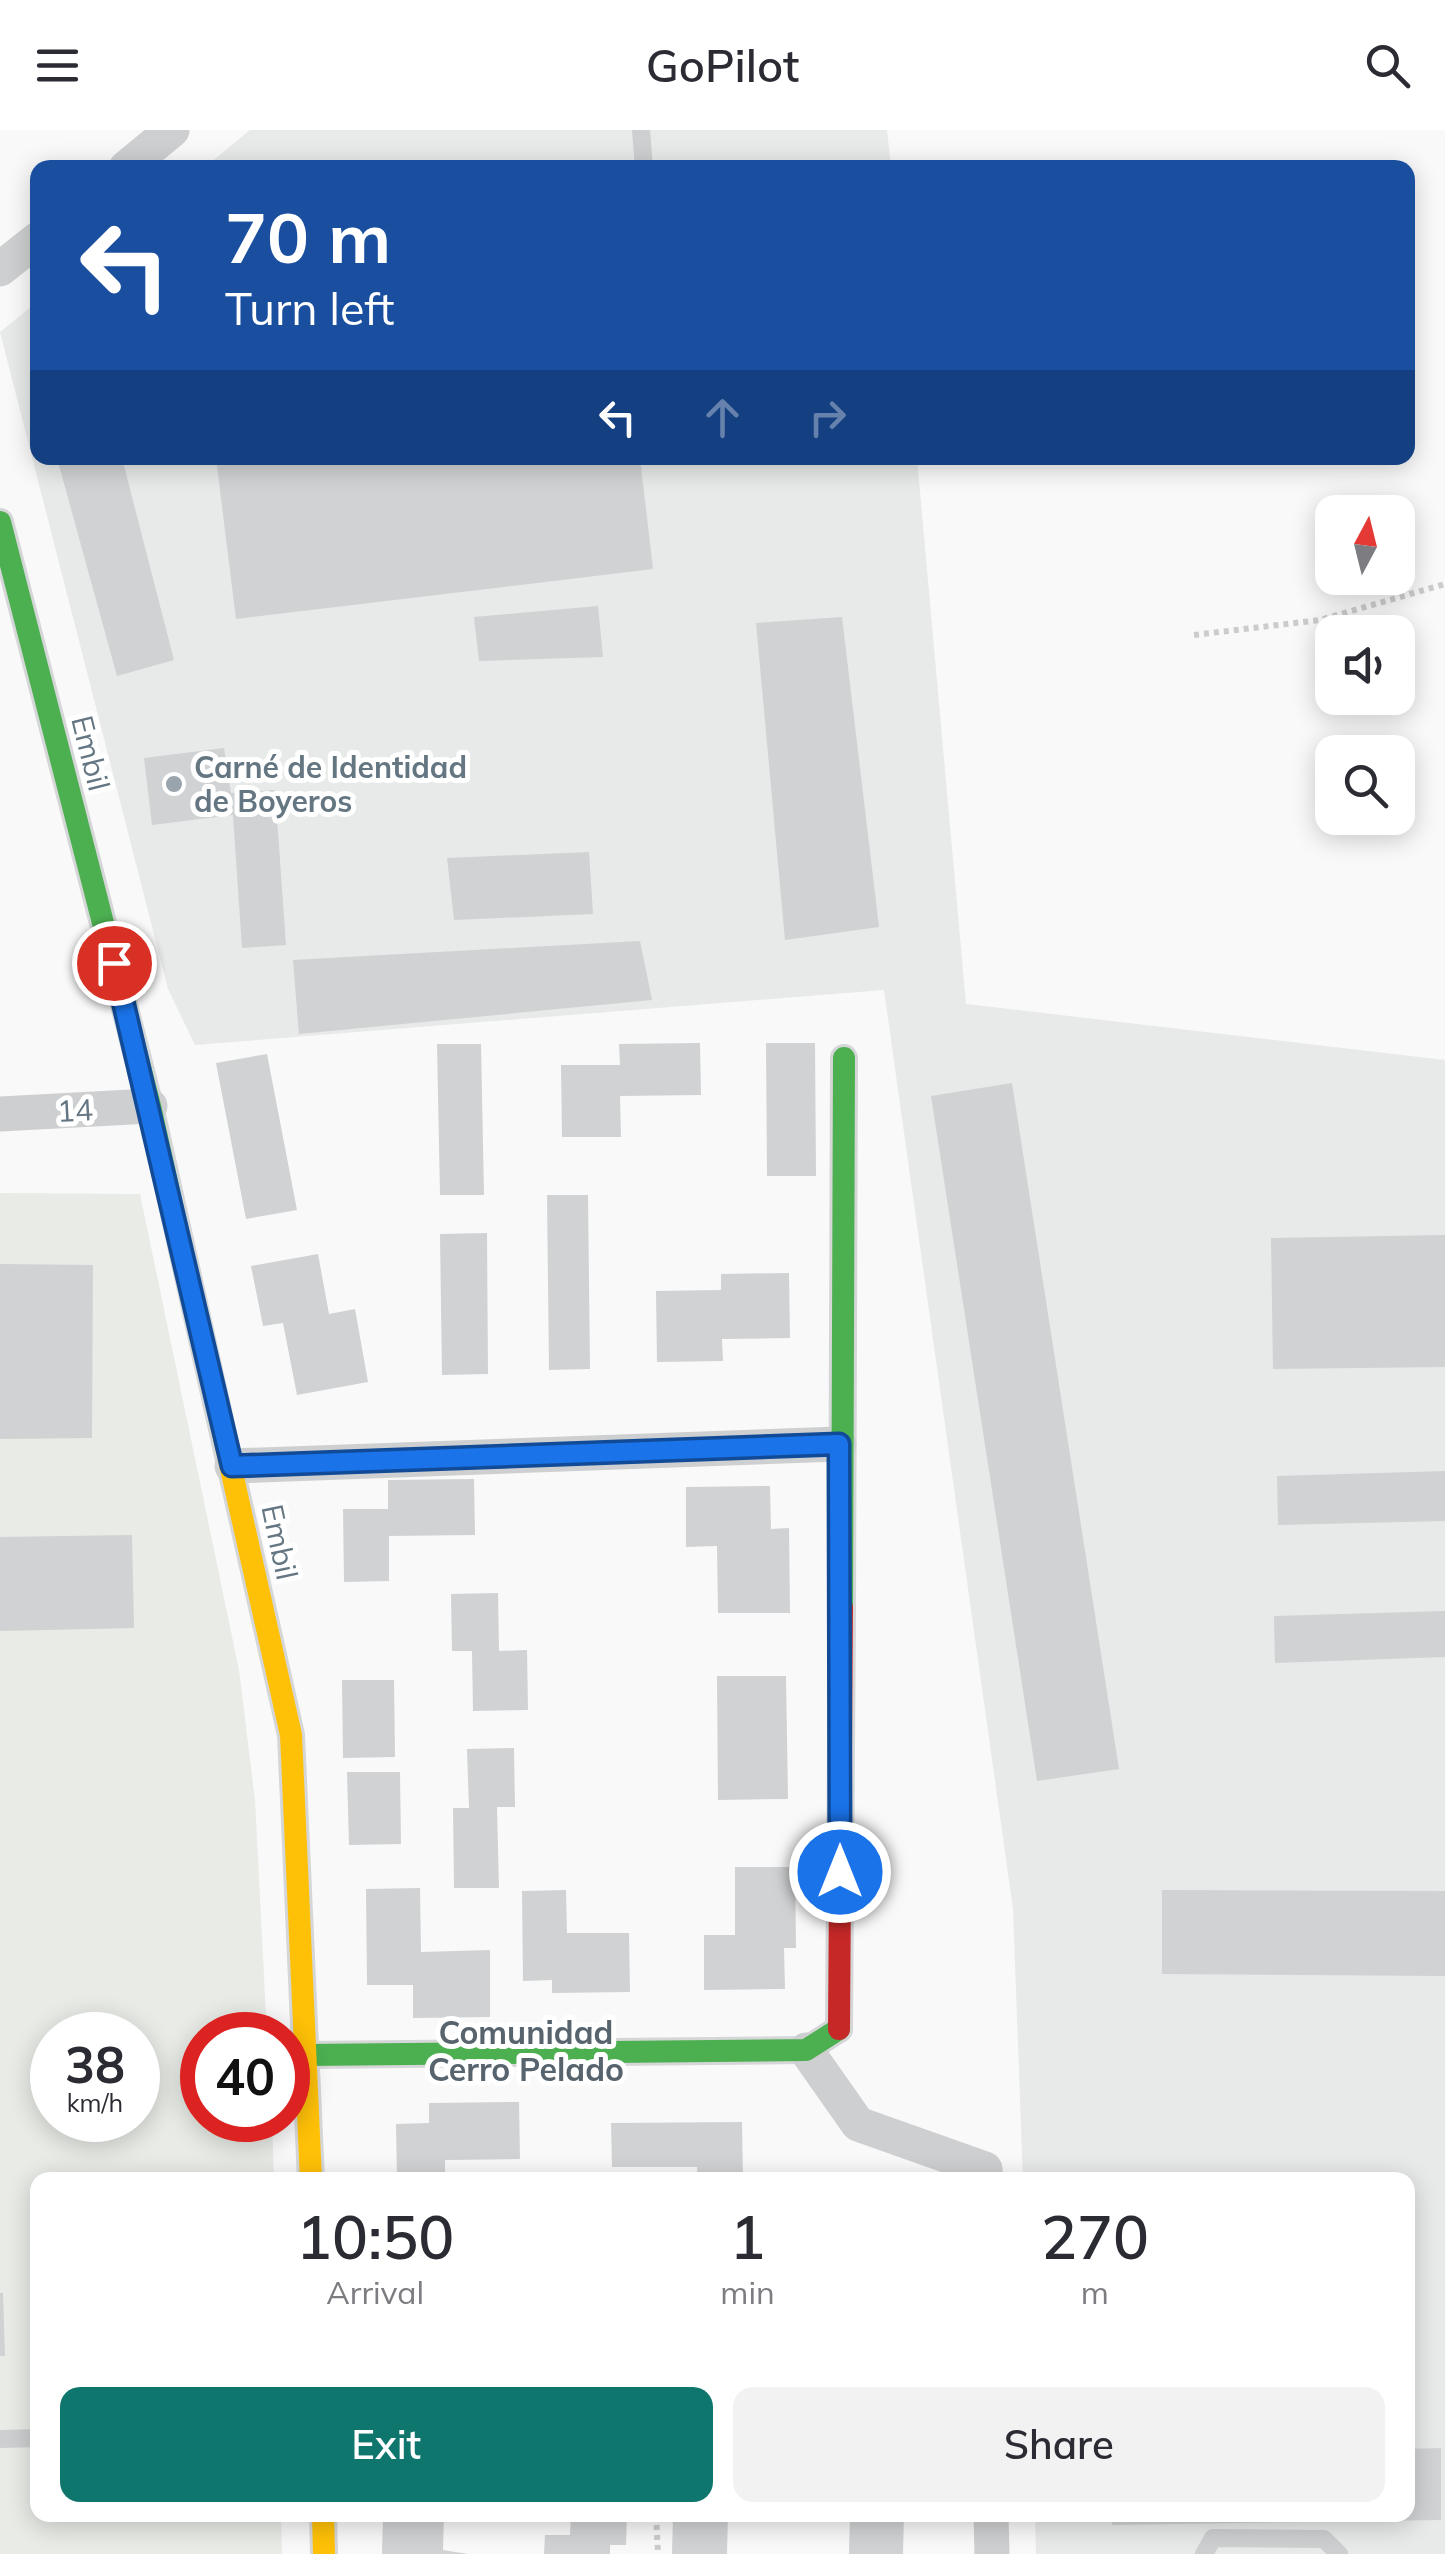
<!DOCTYPE html>
<meta charset="utf-8">
<style>
:root{--surface:#fff;--page:#f2f2f3;--text:#2b2b33;--muted:#7c7c81;--accent:#0f766e}
body{margin:0;font-family:Mulish,sans-serif;background:var(--page);color:var(--text);height:100vh;display:flex;flex-direction:column;font-size:38px;white-space:nowrap}
*{box-sizing:border-box;margin:0}
p{font-size:32px;color:var(--muted)}
.icon{flex:none;width:55px;height:55px;fill:none;stroke:currentColor;stroke-width:2;stroke-linecap:round;stroke-linejoin:round}
.map{position:relative;flex:1;overflow:hidden}
.details{position:absolute;left:30px;top:2042px;width:1385px;height:350px;display:flex;flex-direction:column;background:var(--surface);border-radius:20px;box-shadow:0 5px 25px #0003}
.details>*{flex:none}
.guide{position:absolute;left:30px;top:30px;width:1385px;height:305px;border-radius:20px;box-shadow:0 5px 25px #0003;background:#1a4fa0;color:#fff;overflow:hidden}
.needle{width:65px;rotate:7deg}
.controls{position:absolute;left:1315px;top:365px;display:grid;gap:20px}
.controls a{display:grid;place-items:center;width:100px;height:100px;border-radius:20px;background:var(--surface);box-shadow:0 5px 25px #0003;font-size:50px}
.speed{position:absolute;left:30px;top:1882px;display:flex;gap:20px;font-size:50px;font-weight:700;text-align:center}
.speed>*{display:grid;place-content:center;width:130px;height:130px;border-radius:50%;background:var(--surface);box-shadow:0 5px 25px #0003;line-height:1}
.speed small{font-size:25px;font-weight:400}
.speed .limit{border:15px solid #d22;background:#fff;color:#111}
.pin{position:absolute;display:grid;place-items:center;width:85px;height:85px;color:#fff;margin:-42px;border:5px solid #fff;border-radius:50%;box-shadow:0 2px 10px #0007}
.me{position:absolute;width:110px;margin:-55px;rotate:0deg;stroke-linejoin:round;filter:drop-shadow(0 0 8px #0008)}
.turn{display:flex;align-items:center;gap:35px;height:210px;padding:0 30px;font-size:45px}
.turn .icon{width:130px;height:130px;stroke-width:2.5}
.turn b{display:block;font-size:70px;line-height:85px}
.lanes{display:flex;align-items:center;height:95px;padding:0 30px;background:#0003;justify-content:center;gap:50px;direction:ltr}
.lanes .off{opacity:.35}
.eta{display:flex;justify-content:space-evenly;align-items:center;height:170px;text-align:center}
.eta b{font-size:60px;font-weight:600;line-height:70px}
.cta{display:flex;gap:20px;margin-top:auto;padding:20px 30px}
.cta a{flex:1;height:115px;border-radius:20px;background:var(--accent);color:#fff;font-size:40px;font-weight:600;line-height:115px;text-align:center}
.cta a+a{background:var(--page);color:var(--text)}
header{display:flex;justify-content:space-between;align-items:center;height:130px;padding:0 30px;background:var(--surface);font-size:45px;font-weight:600}
.map>svg:first-child{display:block}
.built{fill:#e8e9e9}
.green{fill:#e8ebe6;fill-rule:evenodd}
.building{fill:#d0d2d3}
.lines{fill:none;stroke-linecap:round;stroke-linejoin:round}
.fast-casing{stroke:#d5d6d7;stroke-width:28}
.slow-casing{stroke:#d5d6d7;stroke-width:28}
.jam-casing{stroke:#d5d6d7;stroke-width:28}
.path{stroke:#cbcccd;stroke-width:6;stroke-dasharray:5 5;stroke-linecap:butt}
.lane{stroke:#cecfd0;stroke-width:18}
.street{stroke:#cecfd0;stroke-width:35}
.fast{stroke:#4caf50;stroke-width:22}
.slow{stroke:#ffc107;stroke-width:22}
.jam{stroke:#c62828;stroke-width:22}
.route-casing{stroke:#114b97;stroke-width:25}
.route{stroke:#1a73e8;stroke-width:18}
.poi-dot{fill:#99a4ac;stroke:#fff;stroke-width:4}
.labels{text-anchor:middle;dominant-baseline:central;stroke-width:10;stroke-linejoin:round;paint-order:stroke}
.street-label{font-size:30px;fill:#657683;stroke:#fff}
.poi-label{font-size:30px;font-weight:bold;fill:#657683;stroke:#fff;text-anchor:start}
.neighbourhood-label{font-size:32px;font-weight:bold;fill:#57646e;stroke:#fff}
</style>
<header><svg class="icon" aria-label="menu" viewBox="0 0 24 24"><path d="M4 6h16M4 12h16M4 18h16"/></svg>GoPilot<svg class="icon" aria-label="search" viewBox="0 0 24 24"><circle cx="10" cy="10" r="6"/><path d="M15 15l6 6"/></svg></header>
<div class="map">
<svg width="1445" height="2424" viewBox="0 0 1445 2424">
<rect width="100%" height="100%" fill="#f9f9f9"/>
<path class="built" d="M250 0H887L891 37 204 38Z
M37 172 38 328H917L966 874 1445 930V2424H1036L1035 2385H1408V2050H1023L1013 1779 884 860 195 915 168 859 0 202Z"/>
<path class="green" d="M0 1063 140 1064 239 1540 255 1670 267 1905H202V1990H272L274 2050H38V2385H281L282 2424H0ZM52 1905H138V1990H52Z"/>
<path class="building" d="M57 328H122L174 530 117 546Z
M216 328H640L653 439 236 489Z
M598 476 603 527 479 531 474 487Z
M842 487 879 797 785 810 756 493Z
M224 618 231 663 275 660 286 815 242 818 233 685 152 695 144 628Z
M589 722 593 784 454 790 447 728Z
M640 811 652 870 299 904 293 830Z
M700 913 701 965 620 966 621 1007H562L561 935H620L619 914Z
M766 913H815L816 1046H767Z
M437 914H481L484 1065H440Z
M267 924 297 1080 246 1089 216 933Z
M1012 953 1119 1639 1037 1651 931 966Z
M547 1065H588L590 1239 549 1240Z
M487 1103 488 1244 442 1245 440 1104Z
M1445 1105V1237L1273 1239 1271 1108Z
M318 1124 329 1184 355 1179 368 1252 297 1265 283 1193 263 1196 251 1136Z
M0 1134 93 1135 92 1308 0 1309Z
M789 1143 790 1208 722 1209 723 1231 657 1232 656 1161 721 1160V1144Z
M1445 1341V1391L1278 1395 1277 1346Z
M474 1349 475 1405 389 1406V1451L344 1452 343 1379H388V1350Z
M770 1356 771 1399 789 1398 790 1483H718L717 1416 686 1417V1357Z
M132 1405 134 1498 0 1501V1407Z
M498 1463 499 1521 527 1520 528 1580 473 1581 472 1521H452L451 1464Z
M1445 1481V1527L1275 1533 1274 1486Z
M717 1546H786L788 1669 718 1670Z
M342 1550H394L395 1627 343 1628Z
M514 1618 515 1677H497L499 1758H454L453 1678H469L467 1619Z
M347 1642H400L401 1714 349 1715Z
M735 1737H795L796 1818H784L785 1859 704 1860V1805H735Z
M420 1758 421 1822 490 1820V1887L413 1888V1855H367L366 1759Z
M566 1760 567 1803H629L630 1862 552 1863V1850L523 1851 522 1761Z
M1162 1760 1445 1761V1846L1162 1844Z
M519 1972 520 2029 445 2030V2050H397L396 1994 429 1993V1973Z
M742 1992 743 2050H698L697 2037H612L611 1993Z
M0 2163H3L5 2226H0Z
M1441 2318V2390L1112 2395V2385H1408V2319Z
M383 2385H444L443 2420 468 2424H382Z
M571 2385H627L626 2415H610V2424H544L545 2405H570Z
M673 2385H728L727 2424H672Z
M850 2385H904L903 2424H849Z"/>
<g class="lines">
<defs>
<path id="fast" d="M0 392 150 976 216 1272
M842 1478 844 928
M305 1925 806 1920 839 1899"/>
<path id="slow" d="M216 1272 291 1605 311 2050
M323 2385 324 2424"/>
<path id="jam" d="M839 1899 842 1478"/>
</defs>
<use href="#fast" class="fast-casing"/>
<use href="#slow" class="slow-casing"/>
<use href="#jam" class="jam-casing"/>
<path class="path" d="M1194 505 1320 490 1445 454
M656 2385 658 2424"/>
<path class="lane" d="M641 0 644 38
M0 2309 38 2308
M1204 2424 1213 2408 1324 2409 1339 2424"/>
<path class="street" d="M126 38 172 0
M0 139 38 109
M0 984 150 976
M232 1336 839 1314
M806 1920 858 1994 985 2039 986 2050
M991 2385 992 2424"/>
<use href="#fast" class="fast"/>
<use href="#slow" class="slow"/>
<use href="#jam" class="jam"/>
</g>
<g class="lines">
<defs>
<path id="route" d="M114 833 232 1336 839 1314 840 1742"/>
</defs>
<use href="#route" class="route-casing"/>
<use href="#route" class="route"/>
</g>
<circle class="poi-dot" cx="174" cy="654" r="10"/>
<g class="labels">
<g class="street-label">
<text transform="translate(91 623) rotate(76)">Embil</text>
<text transform="translate(75 980) rotate(-3)">14</text>
<text transform="translate(280 1412) rotate(78)">Embil</text>
</g>
<g class="poi-label">
<text x="194" y="637">Carné de Identidad<tspan x="194" dy="34">de Boyeros</tspan></text>
</g>
<g class="neighbourhood-label">
<text x="526" y="1902">Comunidad<tspan x="526" dy="37">Cerro Pelado</tspan></text>
</g>
</g>
</svg>
<div class="controls">
<a><svg class="needle" viewBox="-14 -14 28 28"><path d="M0-13l5 13h-10z" fill="#e53935"/><path d="M0 13l5-13h-10z" fill="#7c7c81"/></svg></a>
<a><svg class="icon" aria-label="sound" viewBox="0 0 24 24"><path d="M4 9h4l5-4v14l-5-4H4zM17 9q2 3 0 6"/></svg></a>
<a><svg class="icon" aria-label="search" viewBox="0 0 24 24"><circle cx="10" cy="10" r="6"/><path d="M15 15l6 6"/></svg></a>
</div>
<div class="speed"><div>38<small>km/h</small></div><div class="limit">40</div></div>
<div class="pin" style="left:114px;top:833px;background:#d93025"><svg class="icon" aria-label="arrive" viewBox="0 0 24 24"><path d="M6 21V4h12l-3 4 3 4H6"/></svg></div>
<svg class="me" style="left:840px;top:1742px" viewBox="-20 -20 40 40"><circle r="17" fill="#1a73e8" stroke="#fff" stroke-width="3"/><path d="M0-11L8 9 0 5-8 9z" fill="#fff"/></svg>
<div class="guide">
<div class="turn"><svg class="icon" aria-label="left" viewBox="0 0 24 24"><path d="M17 20v-9H6M10 6l-5 5 5 5"/></svg><div><b>70 m</b>Turn left</div></div>
<div class="lanes"><svg class="icon" aria-label="left" viewBox="0 0 24 24"><path d="M17 20v-9H6M10 6l-5 5 5 5"/></svg><svg class="icon off" aria-label="ahead" viewBox="0 0 24 24"><path d="M12 20V5M6 11l6-6 6 6"/></svg><svg class="icon off" aria-label="right" viewBox="0 0 24 24"><path d="M7 20v-9h11M14 6l5 5-5 5"/></svg></div>
</div>
<section class="details">
<div class="eta">
<div><b>10:50</b><p>Arrival</p></div>
<div><b>1</b><p>min</p></div>
<div><b>270</b><p>m</p></div>
</div>
<div class="cta"><a>Exit</a><a>Share</a></div>
</section>
</div>
